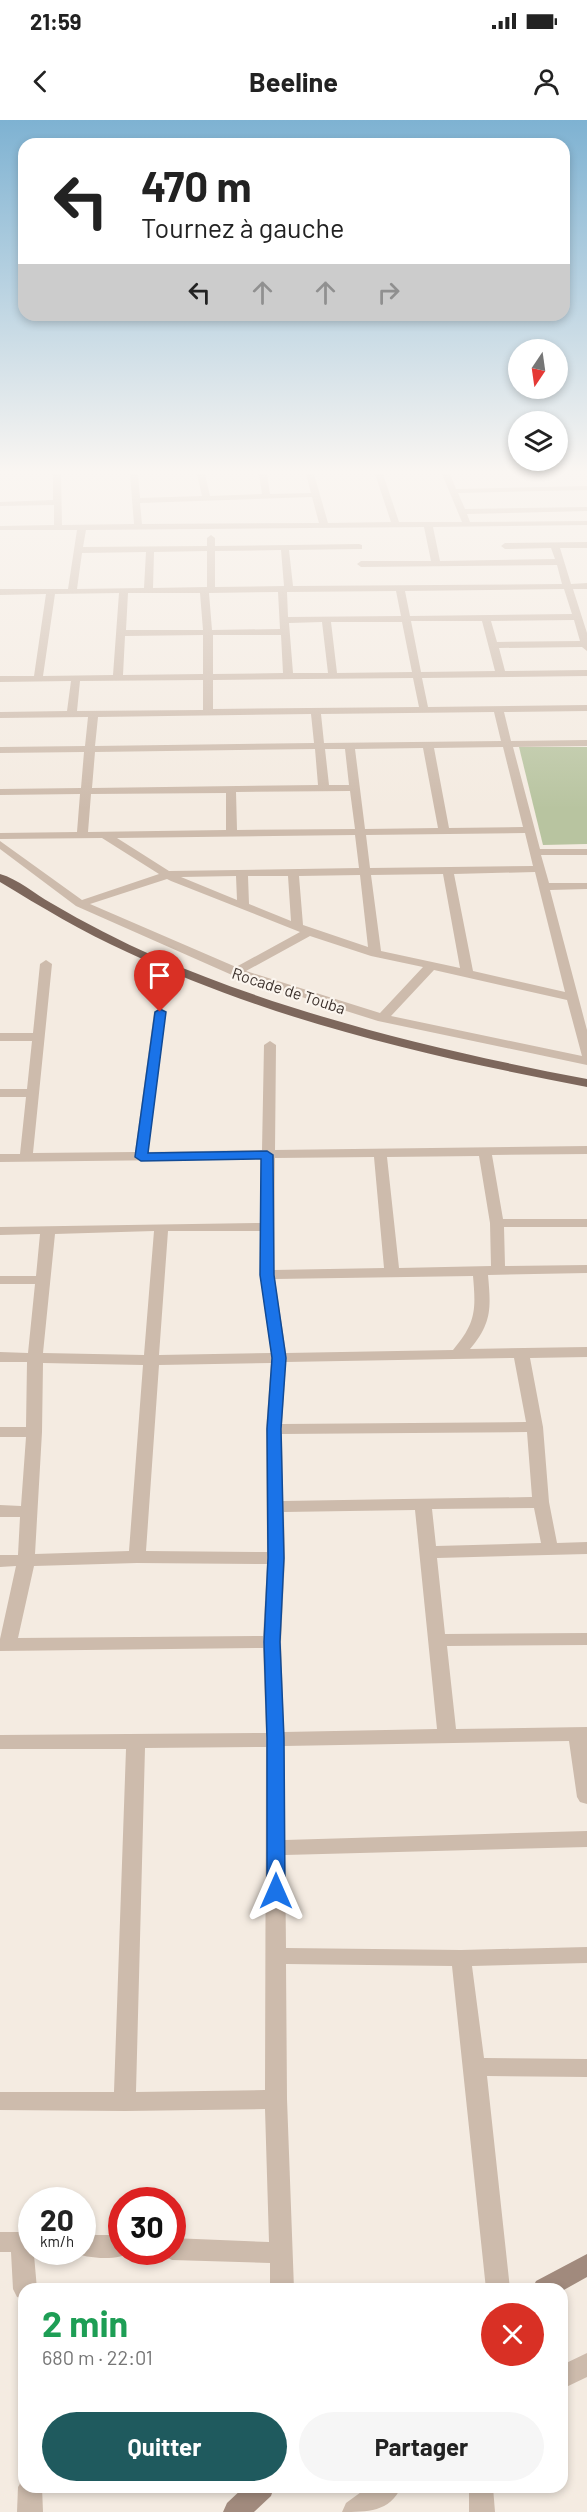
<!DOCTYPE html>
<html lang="fr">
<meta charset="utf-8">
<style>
:root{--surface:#fff;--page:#f6f6f6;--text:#222;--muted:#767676;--accent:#1f5a5e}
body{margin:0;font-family:Barlow,sans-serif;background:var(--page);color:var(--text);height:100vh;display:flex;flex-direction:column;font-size:22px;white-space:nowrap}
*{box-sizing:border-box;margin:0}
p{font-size:20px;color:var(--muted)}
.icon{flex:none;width:33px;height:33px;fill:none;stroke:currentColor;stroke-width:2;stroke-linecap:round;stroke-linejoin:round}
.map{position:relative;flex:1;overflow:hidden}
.sheet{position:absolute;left:18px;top:2163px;width:550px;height:210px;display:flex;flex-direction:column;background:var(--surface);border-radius:18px;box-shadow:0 3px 9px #0003}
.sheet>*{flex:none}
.hud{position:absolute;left:18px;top:18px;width:552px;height:183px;border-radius:18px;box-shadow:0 3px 9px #0003;background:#fff;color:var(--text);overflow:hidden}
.needle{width:39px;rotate:193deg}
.tools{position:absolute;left:508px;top:219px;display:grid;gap:12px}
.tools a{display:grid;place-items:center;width:60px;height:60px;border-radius:50%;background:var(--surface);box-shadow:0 3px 9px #0003;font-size:30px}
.speed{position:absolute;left:18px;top:2067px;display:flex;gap:12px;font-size:30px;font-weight:700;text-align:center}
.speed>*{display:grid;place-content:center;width:78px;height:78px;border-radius:50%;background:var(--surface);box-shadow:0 3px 9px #0003;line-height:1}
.speed small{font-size:15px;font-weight:400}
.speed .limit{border:9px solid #d22;background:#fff;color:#111}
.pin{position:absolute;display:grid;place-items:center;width:51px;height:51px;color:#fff;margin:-62px -26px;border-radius:50% 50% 50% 0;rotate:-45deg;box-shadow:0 0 6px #0007}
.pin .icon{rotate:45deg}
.me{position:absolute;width:66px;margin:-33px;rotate:0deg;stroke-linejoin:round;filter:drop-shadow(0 0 4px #0008)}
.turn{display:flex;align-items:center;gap:21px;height:126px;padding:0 24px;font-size:27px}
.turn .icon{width:78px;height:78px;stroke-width:2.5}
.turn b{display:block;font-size:42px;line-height:51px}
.lanes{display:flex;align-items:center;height:57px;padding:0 24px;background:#0003;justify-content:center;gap:30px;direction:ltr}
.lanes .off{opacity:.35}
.round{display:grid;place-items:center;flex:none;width:63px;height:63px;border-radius:32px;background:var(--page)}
.headline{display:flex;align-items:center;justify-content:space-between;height:102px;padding:0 24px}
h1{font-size:36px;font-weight:700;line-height:45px;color:#1e9e55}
.button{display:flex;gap:12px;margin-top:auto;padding:12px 24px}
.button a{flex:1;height:69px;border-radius:36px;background:var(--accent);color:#fff;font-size:24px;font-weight:700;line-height:69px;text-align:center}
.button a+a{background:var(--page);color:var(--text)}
.status{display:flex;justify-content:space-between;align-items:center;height:42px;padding:0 30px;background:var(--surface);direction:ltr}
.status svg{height:16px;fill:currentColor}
header{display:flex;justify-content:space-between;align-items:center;height:78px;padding:0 24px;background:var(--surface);font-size:27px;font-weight:700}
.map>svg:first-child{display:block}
.green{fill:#b8c4a0}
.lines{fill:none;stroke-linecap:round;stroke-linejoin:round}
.street{fill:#cdbbac;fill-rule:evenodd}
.secondary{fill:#a18a7d;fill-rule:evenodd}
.primary{fill:#7d675c;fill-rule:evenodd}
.route{fill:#1a73e8;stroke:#114b97;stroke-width:1.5}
.labels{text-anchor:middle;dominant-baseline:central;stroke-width:4.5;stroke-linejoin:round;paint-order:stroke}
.street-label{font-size:16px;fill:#3b302b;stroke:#fbf5ee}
</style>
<div class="status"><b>21:59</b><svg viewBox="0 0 49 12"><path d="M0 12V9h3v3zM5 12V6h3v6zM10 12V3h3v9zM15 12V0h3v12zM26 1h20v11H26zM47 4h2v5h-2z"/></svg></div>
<header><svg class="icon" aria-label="back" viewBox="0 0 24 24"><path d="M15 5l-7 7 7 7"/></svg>Beeline<svg class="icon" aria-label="person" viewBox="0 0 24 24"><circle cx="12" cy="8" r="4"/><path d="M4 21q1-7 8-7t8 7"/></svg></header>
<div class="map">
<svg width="587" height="2392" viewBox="0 0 587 2392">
<rect width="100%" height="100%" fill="#f4ebe1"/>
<path class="green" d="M519 627H587V724L543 725Z"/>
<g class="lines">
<path class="street" d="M53 354H61L62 405 134 404 130 354H138L140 378 202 376 197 354H205L210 376 262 374 259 354H267L270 374 311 373 306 354H314L328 403 391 402 375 354H383L399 402H462L442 354H450L456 369 587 366V370L458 373 465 389 587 387V391L467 394 470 402 587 401V405L433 407 440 441 555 439 551 428 505 429 501 426 505 423 587 422V428H560L571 464 587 463V469H573L587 513V531L582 527 499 528 505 551 587 550V556L422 558 428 587 587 585V591L504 592 511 621 587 620V626L513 627 540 729H587V735H541L549 763H587V769L550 770 587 910V945L378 901 232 855 76 786 0 729V721L82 780 159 754 102 718 0 719V713L77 712 80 674 0 675V669L81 668 84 632 0 633V627L85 626 88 597 0 598V592L67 591 71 561 0 562V556H34L46 474 0 475V469H68L77 410H0V406L54 405V385L0 386V382L53 380ZM312 377 319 403 142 404 140 383ZM424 407 431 441H361L357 444 361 447 557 445 562 464 293 466 289 430 362 429V425L359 424 215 426V418L211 415 207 418V426L83 427 86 410ZM281 430 284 466 215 467V431ZM207 431V467L153 468 154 432ZM146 432 144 468 77 469 82 433ZM564 469 572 494 410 496 405 471ZM396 471 401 496 288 497 287 472ZM278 472 280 509 212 510 209 473ZM119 473 113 555 43 556 55 474ZM128 473H200L203 510H126ZM574 500 580 521 497 522 491 501ZM411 501H482L495 551 421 552ZM322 502 328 553H293L289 503ZM331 502H402L412 552 337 553ZM203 515V554L123 555 125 516ZM213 515H281L283 553 213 554ZM413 558 419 587 213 589V560ZM203 560V590L77 591 80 561ZM494 592 501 621 324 623 321 594ZM311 594 314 623 95 626 98 597ZM503 627 523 707 449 708 434 628ZM423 628 438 708 365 709 355 629ZM315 629 318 665 92 668 95 632ZM325 629H345L349 665H329ZM350 671 355 709 237 710 236 672ZM226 673V710L88 712 91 674ZM525 713 533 746 370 748 366 715ZM355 715 359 748 169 751 117 718ZM535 752 565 872 473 851 454 754ZM443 754 460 848 381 831 371 755ZM360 755 368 827 303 805 299 756ZM236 756 237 780 181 757ZM248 756H288L291 801 249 784ZM167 759 171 761 300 812 236 847 90 784ZM310 816 371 836 423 847 380 893 246 851ZM434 850 567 880 582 936 391 896Z
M46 840 52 844 33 1033 135 1032 154 892 160 888 166 892 148 1032 262 1030 264 925 270 921 276 925 275 1030 587 1026V1034L492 1035 503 1099H587V1107H504L505 1146 587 1145V1153L488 1155C491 1188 492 1203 470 1229L587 1227V1237L530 1238 543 1307 549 1382 557 1423 587 1422V1434L437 1438 445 1514 587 1513V1525L447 1526 456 1609 587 1607V1684L580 1682 577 1677 569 1621 284 1626 285 1720 587 1711V1727L285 1735 286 1828 461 1830 587 1827V1843L472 1846 484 1938 587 1939V1957L487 1956 510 2169H486L452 1846 286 1844 287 1979 294 2169H270V2143L172 2140 164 2136 162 2132H172V2118L269 2122 265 1989 125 1991 0 1990V1972H114L126 1629H0V1615L266 1613 263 1528 0 1531V1519L16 1446 0 1447V1435H18L20 1397H0V1385L21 1386 26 1317H0V1307H26L27 1242H0V1232L28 1233 35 1164H0V1156H36L40 1114 0 1115V1107L261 1103 262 1039 0 1042V1034H20L26 977H0V969H27L32 921H0V913H33L40 844ZM479 1036 490 1103 491 1146 399 1148 387 1037ZM374 1037 384 1148 274 1150 275 1038ZM154 1111 144 1235 43 1233 55 1114ZM168 1111H260V1155L271 1233 159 1235ZM473 1156C476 1190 476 1203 453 1230L286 1233 275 1159ZM514 1238 526 1302 282 1304 286 1242ZM43 1243 143 1245 129 1431 35 1434 42 1312ZM271 1243 266 1309 267 1432 146 1431 159 1245ZM527 1312 532 1377 283 1381 282 1314ZM534 1388 541 1423 436 1426 432 1389ZM415 1390 437 1609 284 1612 281 1522 285 1438 284 1392ZM137 1443 267 1444 263 1516 18 1518 34 1446ZM266 1627 265 1970 136 1972 145 1628Z
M0 2112H32L37 2169H24V2179L17 2177 13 2169 11 2132H0Z
M82 2115H122V2132H131C120 2141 86 2139 73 2132H82Z
M587 2233V2257L562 2269V2245Z
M24 2357V2367H42L43 2392H17L18 2367Z
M368 2367H401C390 2392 367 2392 342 2392L346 2383Z
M469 2367H493L495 2392H469Z"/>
<path class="secondary" d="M587 2134V2157L562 2171V2169H532L536 2161Z
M244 2367H274L271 2376 254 2392H223L227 2383Z"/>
<path class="primary" d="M0 754C18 759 35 774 51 783 85 803 120 821 156 837 294 896 440 931 587 959V967C431 937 272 901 127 832 83 812 41 787 0 762Z"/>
</g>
<linearGradient id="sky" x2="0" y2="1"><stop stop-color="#7eb2d2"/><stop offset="0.51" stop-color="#faf6f2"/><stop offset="1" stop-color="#faf6f2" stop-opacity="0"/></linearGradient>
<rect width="587" height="689" fill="url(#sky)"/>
<path class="route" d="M160 889 166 892 148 1033 267 1031 273 1035 274 1155 286 1238 281 1309 284 1438 280 1522 284 1618 285 1771 282 1776 276 1778 269 1776 267 1771V1618L264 1522 268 1438 267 1309 272 1238 260 1155 261 1039 141 1041 135 1037 155 892Z"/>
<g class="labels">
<g class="street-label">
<text transform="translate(289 870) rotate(18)">Rocade de Touba</text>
</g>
</g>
</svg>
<div class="tools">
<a><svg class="needle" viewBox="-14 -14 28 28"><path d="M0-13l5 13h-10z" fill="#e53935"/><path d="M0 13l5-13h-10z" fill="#767676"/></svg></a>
<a><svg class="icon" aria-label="layers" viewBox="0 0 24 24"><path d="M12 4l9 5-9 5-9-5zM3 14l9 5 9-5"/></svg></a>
</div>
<div class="speed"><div>20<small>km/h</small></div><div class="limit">30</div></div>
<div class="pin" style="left:160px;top:892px;background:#d93025"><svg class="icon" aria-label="arrive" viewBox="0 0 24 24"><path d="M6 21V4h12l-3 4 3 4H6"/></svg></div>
<svg class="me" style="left:276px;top:1771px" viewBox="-20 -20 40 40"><path d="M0-17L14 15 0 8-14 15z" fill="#1a73e8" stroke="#fff" stroke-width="4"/></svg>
<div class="hud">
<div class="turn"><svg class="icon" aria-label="left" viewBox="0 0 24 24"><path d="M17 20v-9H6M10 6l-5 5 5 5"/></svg><div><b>470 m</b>Tournez à gauche</div></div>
<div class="lanes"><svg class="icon" aria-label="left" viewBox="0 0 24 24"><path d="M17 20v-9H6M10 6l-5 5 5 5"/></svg><svg class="icon off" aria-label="ahead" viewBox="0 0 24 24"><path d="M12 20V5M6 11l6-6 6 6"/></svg><svg class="icon off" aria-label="ahead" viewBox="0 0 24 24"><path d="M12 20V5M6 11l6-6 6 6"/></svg><svg class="icon off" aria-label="right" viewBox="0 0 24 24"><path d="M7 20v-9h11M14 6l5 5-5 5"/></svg></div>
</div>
<section class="sheet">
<div class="headline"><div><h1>2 min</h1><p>680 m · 22:01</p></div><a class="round" style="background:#d93025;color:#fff"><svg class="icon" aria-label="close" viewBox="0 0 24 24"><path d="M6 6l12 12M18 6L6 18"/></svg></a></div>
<div class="button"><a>Quitter</a><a>Partager</a></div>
</section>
</div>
